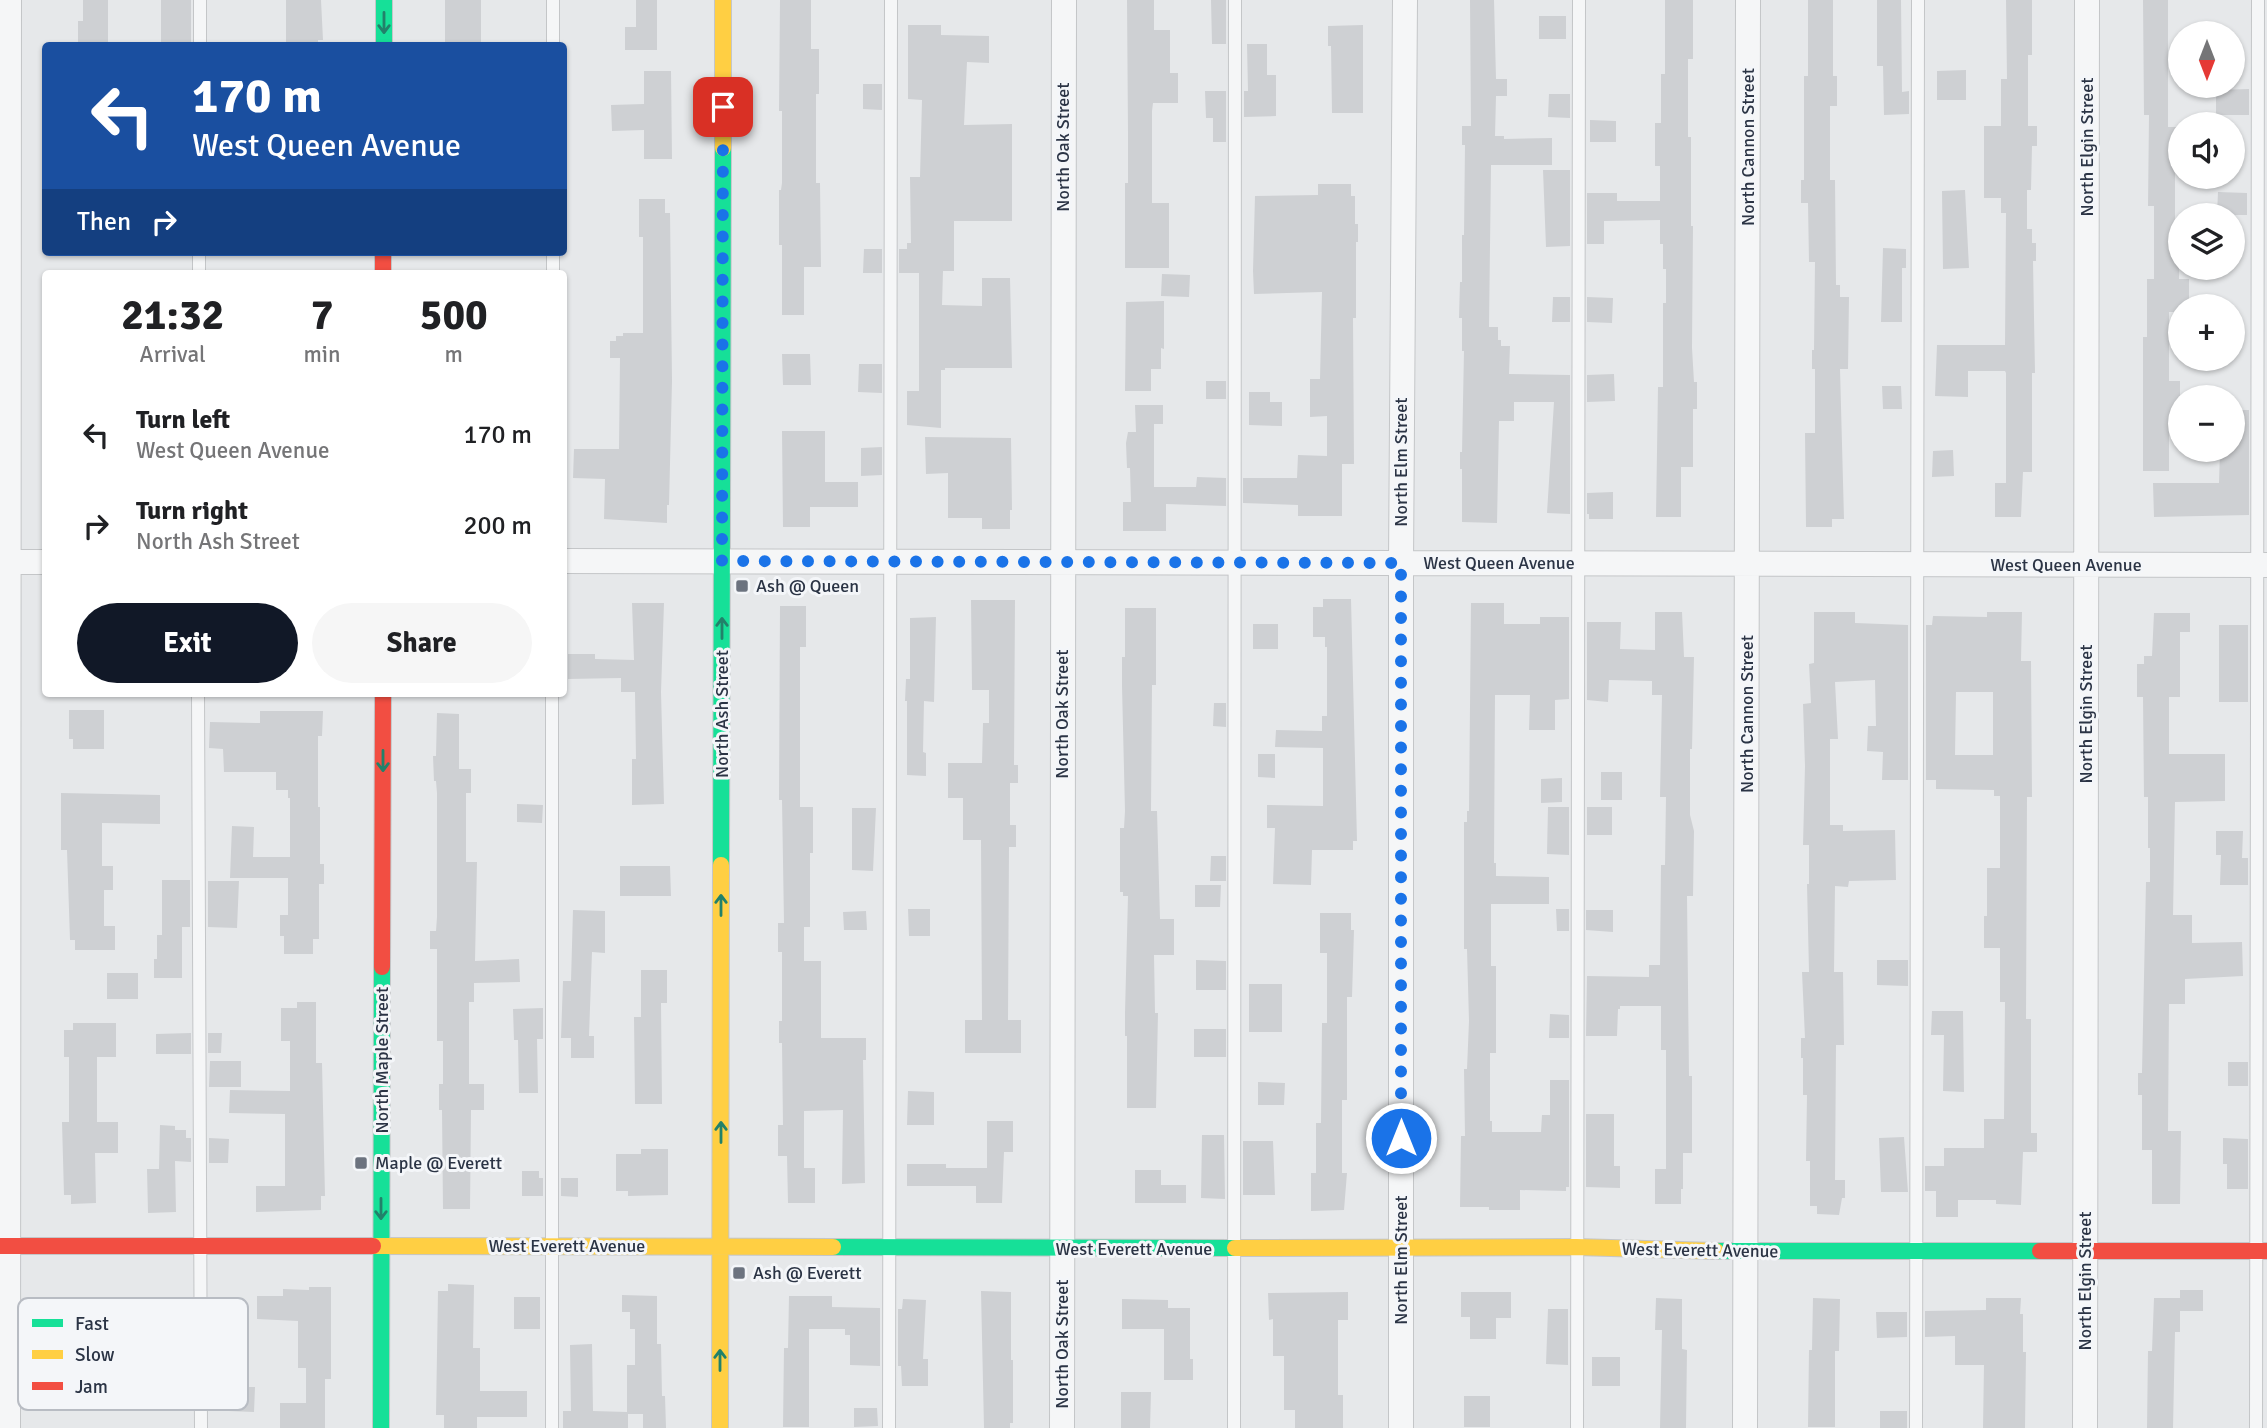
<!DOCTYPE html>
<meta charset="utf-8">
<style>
:root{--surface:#fff;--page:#f6f6f6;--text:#202124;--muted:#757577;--accent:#111827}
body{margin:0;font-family:Signika,sans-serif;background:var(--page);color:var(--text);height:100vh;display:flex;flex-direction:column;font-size:26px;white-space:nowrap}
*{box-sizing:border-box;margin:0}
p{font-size:23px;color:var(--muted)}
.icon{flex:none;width:38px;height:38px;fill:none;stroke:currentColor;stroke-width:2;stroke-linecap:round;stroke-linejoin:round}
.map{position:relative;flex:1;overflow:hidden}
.drawer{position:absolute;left:42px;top:270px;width:525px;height:427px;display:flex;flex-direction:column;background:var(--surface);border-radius:7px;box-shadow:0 2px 5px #0004}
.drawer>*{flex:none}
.hud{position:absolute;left:42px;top:42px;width:525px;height:214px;border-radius:7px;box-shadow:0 2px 5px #0004;background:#1a4fa0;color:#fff;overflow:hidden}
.needle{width:46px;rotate:180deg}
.controls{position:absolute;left:2168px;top:21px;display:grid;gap:14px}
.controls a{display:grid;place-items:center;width:77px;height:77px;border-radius:50%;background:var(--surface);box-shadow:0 2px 5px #0004;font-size:35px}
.pin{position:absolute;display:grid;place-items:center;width:60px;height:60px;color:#fff;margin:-30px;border-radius:14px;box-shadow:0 4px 10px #0006}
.me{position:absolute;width:77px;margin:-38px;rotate:0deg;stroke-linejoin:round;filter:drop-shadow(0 0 5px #0008)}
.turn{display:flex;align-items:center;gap:24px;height:147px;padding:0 35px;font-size:32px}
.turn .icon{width:91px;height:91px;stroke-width:2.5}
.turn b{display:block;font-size:49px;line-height:60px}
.then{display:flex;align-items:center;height:66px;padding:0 35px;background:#0003;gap:14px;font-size:26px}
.eta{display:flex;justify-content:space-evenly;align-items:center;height:119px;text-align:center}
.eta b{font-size:42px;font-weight:700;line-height:49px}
.button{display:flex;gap:14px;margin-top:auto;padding:14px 35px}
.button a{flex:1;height:80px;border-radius:42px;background:var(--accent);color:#fff;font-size:28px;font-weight:700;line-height:80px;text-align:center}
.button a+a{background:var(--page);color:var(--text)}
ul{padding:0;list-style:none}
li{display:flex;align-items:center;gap:21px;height:91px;padding:0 35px}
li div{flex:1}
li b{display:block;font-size:26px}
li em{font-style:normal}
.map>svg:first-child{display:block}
.building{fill:#ced0d3;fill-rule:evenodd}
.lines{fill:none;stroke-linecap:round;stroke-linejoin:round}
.lane-casing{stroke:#c4c6c8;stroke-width:14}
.street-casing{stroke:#c4c6c8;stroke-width:26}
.fast-casing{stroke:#c4c6c8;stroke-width:18}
.slow-casing{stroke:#c4c6c8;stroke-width:18}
.jam-casing{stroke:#c4c6c8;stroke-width:18}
.lane{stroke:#f5f6f7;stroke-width:12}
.street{stroke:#f5f6f7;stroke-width:24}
.fast{stroke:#16e098;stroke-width:16}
.slow{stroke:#ffcf43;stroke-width:16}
.jam{stroke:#f24e42;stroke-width:16}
.oneway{stroke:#22816a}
.route{stroke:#1a73e8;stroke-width:12;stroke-dasharray:0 21.6}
.poi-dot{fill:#6c737f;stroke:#f4f6f9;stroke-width:2.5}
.labels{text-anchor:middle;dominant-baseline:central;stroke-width:6;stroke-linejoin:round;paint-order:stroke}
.street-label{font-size:18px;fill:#2b3445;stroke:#f4f6f9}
.poi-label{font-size:18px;fill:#2b3445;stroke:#f4f6f9;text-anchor:start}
.key{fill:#f4f6f9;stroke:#b8bcc3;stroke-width:2}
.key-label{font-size:19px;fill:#2b3445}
</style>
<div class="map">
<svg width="2267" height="1428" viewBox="0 0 2267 1428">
<rect width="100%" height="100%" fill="#e6e8ea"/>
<path class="building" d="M83 0H108V46H78V21H83Z
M161 0H191V43H161Z
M286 0H321L323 40H318V46H286Z
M445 0H481V46H445Z
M636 0H657V50H625V27H636Z
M780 0H811V49H819V94H816V183H820L821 267H804V315H782V245H779V190H781L782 183V111H779Z
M1127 0H1154V30H1170V73H1178V103H1153L1152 111V203H1169V268H1125V183H1128V133Z
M1211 0H1226V44H1212Z
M1470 0H1494L1496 79H1507V96H1496L1495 136H1504V139L1552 138V165H1491L1489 327H1498V340H1501V346H1510L1509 374 1570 375V514L1547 513 1554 402H1514V421H1499L1497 523 1462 522V469H1460V452H1462L1464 351H1462V318H1459L1460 282H1462V235H1464L1465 145H1462V126H1471Z
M1665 0H1693V59H1688V137H1691V226H1693L1692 348 1694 382H1697V409H1693V467H1681V517H1656L1658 387H1663V303H1666V269H1663V244H1660V220L1604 221V244H1587V193H1617V201H1660V166H1655V123H1661V74H1665Z
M1808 0H1833V76H1837V106H1830V180H1835L1836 285H1840V297H1849L1848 369H1840L1844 519H1832V527H1806L1805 433H1815V369H1812V350H1814L1815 262H1809L1808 203H1801V180H1804V76H1808Z
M1877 0H1901L1902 92 1909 91V114L1884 115 1883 66H1877Z
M2006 0H2032V55H2028V126H2037V146H2032L2031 190H2027V229H2032V243H2036V261H2033L2035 373H2032V472H2023L2021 517H1995V483H2006V373L2005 371H1968V397L1935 396 1937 345H2005L2006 213H2001V198H1984V126H2001V79H2007Z
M2143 0H2168V127H2180V164H2175V235H2180L2179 279H2189V306H2180V312H2169V381H2180V414H2169V471H2143V337H2147V279H2154V206H2148L2149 115H2144Z
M1539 16H1566V39H1539Z
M908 25H941V35L989 36V63L967 62 964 125 1012 124V221H954V271H943L942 305 982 306V278H1010L1012 368H945V370H941V428L907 425V391H919V273H899V249H907V243H911L910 177H920L922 100 908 99Z
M1363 25V113H1332L1331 46H1328V26Z
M1247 44H1267V75H1276V116L1244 117V91H1248Z
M1966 70V100H1937V71Z
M644 71H671L672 159H644V130L612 131 611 105 644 104Z
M863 84H882V110L863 109Z
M2249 89V115H2216V90Z
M1205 91H1226V142H1213V118H1206Z
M1549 94H1570V118L1548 117Z
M1590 120 1616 121V142H1590Z
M1543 170H1570V246L1546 247Z
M1318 184H1351V196H1355V224H1358V242H1356V318H1353L1354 464H1342V516H1298V505L1243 503V478H1297L1298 455 1327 456V416L1310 417V379H1320L1322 292 1254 294 1253 271 1255 196 1318 195Z
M1965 190 1969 268 1943 269 1942 191Z
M2218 192 2247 193V215H2217Z
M639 199H665V213H670L672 381 669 505H667V523L604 519 605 479 573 478 574 449H619L620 358H610V341H616V336H623V333H643V237H639Z
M1883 248 1906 249V268H1902V322H1881Z
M864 249H882V273H863Z
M1162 274 1190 275 1189 297 1161 296Z
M1553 297H1570V322H1552Z
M1587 297 1613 298 1612 323 1587 322Z
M1164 301V349L1161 348V369H1151V391H1125L1126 302Z
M782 354H810L811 385H783Z
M859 364H882V393L858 392Z
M1614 374 1615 401 1587 402V375Z
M1206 381H1226V399H1206Z
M1882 386H1901L1902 409H1883Z
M1249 392H1270V402H1282V426L1249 425Z
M1135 405H1163V424H1154V487H1196L1197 477 1226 478V506L1166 504V531H1123V502H1131L1130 468H1127L1126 443 1128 432H1136Z
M2233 410H2249V515L2154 517 2153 483H2219L2220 450H2233Z
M782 431H825V482H858V507H810V527H783Z
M925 437 1011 438 1012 510H1010V529H982V518H948V473L926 474Z
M882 447V475L861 476V448Z
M1953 450 1954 476 1932 477 1933 451Z
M1613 492V519H1589V514H1587V493Z
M1323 599H1351L1357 841H1353V850H1312L1311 885 1273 884 1275 828H1267V805L1323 806V748L1275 747 1276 730 1322 731V716H1327V647H1325V637H1313V607H1323Z
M971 600H1015L1014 765H1018V783H1010V825H1016V847H1009L1008 1020H1021V1053H965V1020H982L981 840H963V798H948V763H982L983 723H989V690H972Z
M632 603H664L661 692 664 804 632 805V759H636L635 692H621V678L568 679V654H595V659L634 660Z
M1471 603H1504V624H1540V617H1569V699L1555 700V730H1529L1530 695H1495L1494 863H1496V876L1549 877V904H1491V966H1496V1053H1490V1121H1492V1132H1541L1542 1115H1550V1080H1569V1187H1566V1191L1520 1190V1210H1489V1207H1460L1461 1136H1465L1464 1069H1467L1469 1021 1467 949H1464V822H1467V811H1469Z
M780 606H806V647H800V807H813V853H810V927H804V961H821V1038H866V1060H863L865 1183 842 1184 843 1110 804 1111V1168H815V1203H788L787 1156H778V1125H783L782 1043H779V1021H782V952H778V923H784L782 800H779Z
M1125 608H1156V685H1152L1151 811H1157L1160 919H1174V955H1154L1155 1013H1158L1156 1108H1127V1036H1125V1013L1128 896H1123V892H1120V828H1124L1125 811 1122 686V657H1125Z
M1655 612H1682L1684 657H1694L1692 749H1690V815L1694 831 1693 896H1687L1689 1076H1692V1153H1683V1189H1681V1204H1655V1169H1666V1050H1661V1006H1620V1009H1618L1617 1036H1586L1587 976 1649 977V965H1660L1661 865H1665L1666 797H1660L1662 695H1652V681L1609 680 1608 702 1587 700V622H1621L1620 649 1655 650Z
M1814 612H1855V623L1908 625V780H1882L1883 752 1867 751 1868 726H1876L1875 680 1835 682 1838 739H1830V825H1843V831L1895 830 1896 880 1849 881 1848 887 1835 886 1834 972H1843L1844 1045H1836L1835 1180H1845V1198H1842L1839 1215 1817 1214V1206H1810V1161H1806L1807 1095H1803V1058H1801V1038H1805L1802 972H1809L1807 884H1809V845H1803L1805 766 1803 704 1811 703 1809 664 1814 663Z
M1987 612H2022L2021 661H2031L2032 797H2027L2026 1019H2031V1133H2037V1152H2023L2021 1205 1996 1204V1200H1958V1217H1936V1191H1925V1166H1944V1148H1984V1119H2004L2005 1002H2000V948H1984V916H1987V868H2000V796H1994V790L1936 789V780H1926V625H1932L1933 616 1987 617ZM1956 692H1993V755H1955Z
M2154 613H2190V632H2180V697H2169V754H2225V801L2175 802 2173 915H2192V943L2242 942 2243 976 2185 979V1004H2169L2168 1131H2181L2180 1204H2152V1150H2142V1095H2138V1073H2142L2146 882H2150V848H2148V797H2144L2143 697H2137V664H2144V656H2152Z
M936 617 934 702 924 701 923 752 926 753V776L907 775V701H905L906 679H910V618Z
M1253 624H1278V649H1253Z
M2219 625H2248V702H2219Z
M1214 703H1226V727L1213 726Z
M69 710H104V749H73V739H69Z
M260 711H323L322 736H318V807H320V864H324V884H319V939H313V954H284V936H280V915H288V878H230L232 826 254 827 253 857H290V798H288V790H276V772H224L223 749 209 748 210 722 260 723Z
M437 713 459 714V769H471V793H466V862H477L475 961 519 959 520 982 474 983V1002H469V1084H484V1110H471L470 1209H443L442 1110H439V1084H443V1041H437V949H430V931H436L437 917V793L436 781H434L433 756H436Z
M1258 754H1275V778L1258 777Z
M1601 772H1622V800H1601Z
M1562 778V802L1541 803V779Z
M61 793 160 795V824L102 823V866H113V890H104V926H115V950H75V940H70L67 850H61Z
M517 804 543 805 542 823 517 822Z
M1548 807H1569V855L1547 854Z
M1587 807H1612V835H1587Z
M852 808H876L873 871 852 870Z
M2216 831H2243L2242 858H2248V885H2220L2221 855H2216Z
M1211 856H1226V881H1210Z
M620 866H670L671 896H620Z
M162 880H190V927H182V978H154V959H157V935H162Z
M208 881H239L237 928 208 927Z
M1195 885H1221L1220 907H1195Z
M908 909H930V936H909Z
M1556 909H1569V931H1557Z
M573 910 605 911V953L592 952 589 1036H594V1058H571V1038H561L563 981H571Z
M1586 910H1613V932L1586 930Z
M866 911 867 930H844L843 912Z
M1320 913H1351V930H1354L1352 997H1347V1100H1342V1173H1347L1344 1210 1311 1211V1173H1316V1123H1321L1322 1023H1327V953H1320Z
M1196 960 1226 961V990H1196Z
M1877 960H1908V986L1877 985Z
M641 970H667V1003H661L662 1104H635L634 1017H641Z
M107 973H138V999H107Z
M1249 984H1282V1032H1249Z
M297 1002H316V1063H322L325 1196H321V1210L256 1212V1186H285V1114L229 1113 230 1090 290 1091V1041H281V1008H297Z
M543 1008V1039H537L538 1093H519L518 1040H514L513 1009Z
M1932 1011H1963L1964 1092 1943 1091 1944 1035H1931Z
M1550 1014 1569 1015V1038H1549Z
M73 1023H116V1057H97V1122H118V1153H95L96 1203 71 1204V1195H64L62 1122H69V1057H64V1030H73Z
M1194 1029H1226V1057H1194Z
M191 1033V1054H156V1034Z
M208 1033H222L221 1053H208Z
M210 1061H241V1087H209Z
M2228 1062H2248V1086H2228Z
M1258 1082 1285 1083 1284 1105H1258Z
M908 1091 934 1092V1125H907Z
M1586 1114H1614V1166H1620V1188L1586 1187Z
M987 1121H1013V1152H1004L1002 1203H976V1186H907V1164H946V1168H987Z
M160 1125 175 1126V1130H186V1138H191V1162L175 1161 176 1212 148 1213 147 1169H159Z
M1202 1135H1224L1225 1199 1201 1198Z
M1904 1137 1908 1192H1881L1879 1138Z
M209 1138 229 1139 228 1163H209Z
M2223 1138 2248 1139V1189H2227V1164H2223Z
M1243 1141H1273L1275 1195H1243Z
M641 1149H668V1195L628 1196V1191H616V1154H641Z
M1135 1170H1161V1185H1186V1203H1135Z
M522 1171H539V1178H543V1196H522Z
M561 1178H578V1197L561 1196Z
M448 1284 474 1285 473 1348H480V1391H527V1417H477V1428H444V1415H436L438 1291H448Z
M309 1287H331V1379H325V1428H280V1403H306V1368H298V1321L257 1319V1296H283V1289L309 1290Z
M2180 1290H2203V1311H2180V1332H2175L2173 1428H2147L2148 1351H2152L2154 1298H2180Z
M981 1291 1011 1292V1360H1013V1423H1010V1428H984Z
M1348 1292V1320H1338V1395H1343V1428H1295V1410H1284V1356H1273V1319L1269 1320 1268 1293Z
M1461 1292H1511V1318H1496V1339H1470V1317H1461Z
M622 1295 657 1296V1344H661L662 1396H665L666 1428H643V1414H628V1428H563V1411H571L570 1345 592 1344 593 1411 627 1412V1365H635V1329H630V1312H622Z
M789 1296H832V1307L880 1308V1366L850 1365V1335H845V1329H809V1427H783L784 1348H788Z
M76 1297H111V1330H104L103 1373 73 1372 72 1308H76Z
M514 1297H540V1329H514Z
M1656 1298 1682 1299V1349L1687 1350 1686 1428H1660L1662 1330H1655Z
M1813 1298 1840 1299 1839 1351H1835V1427H1808L1809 1350H1812Z
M1986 1298H2021L2020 1314H2023V1352H2026L2025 1428H1983L1984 1365H1955V1336L1925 1337V1311L1986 1310Z
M903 1299 926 1300 923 1359H928V1386H902L901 1366H898V1309H902Z
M1122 1299 1168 1300V1308H1190V1359H1193V1380H1164V1329H1122Z
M1548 1309H1568V1365L1546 1364Z
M1876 1312H1907V1337L1877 1338Z
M1592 1357H1620V1386H1592Z
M228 1387H255L254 1412 228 1411Z
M1121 1392H1151L1150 1428H1121Z
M1464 1396H1490V1427H1464Z
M854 1408H877L878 1426 854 1427Z
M1880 1411H1907V1428H1880Z"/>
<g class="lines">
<defs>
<path id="lane" d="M200 46V0
M553 46V0
M199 273V252
M553 273V252
M198 693 201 1428
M552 693V1428
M889 1428 891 0
M1234 1428 1235 0
M1577 1428 1579 0
M1916 1428 1918 0
M2256 1428 2258 0"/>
<path id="street" d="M564 561C1131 560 1699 566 2267 565
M0 562H46
M8 1428 9 0
M1062 1428 1064 0
M1401 1428V563L1405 0
M1745 1428 1748 0
M2085 1428 2087 0"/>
<path id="fast" d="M384 0V46
M721 865 723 148
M833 1247 1235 1248
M1716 1251H2040
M381 1428 382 967"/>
<path id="slow" d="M723 148V0
M373 1246 833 1247
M1235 1248 1576 1247 1716 1251
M720 1428 721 865"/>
<path id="jam" d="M383 252V273
M382 967 383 693
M0 1246H373
M2040 1251H2267"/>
</defs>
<use href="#lane" class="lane-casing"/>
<use href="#street" class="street-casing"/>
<use href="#fast" class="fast-casing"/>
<use href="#slow" class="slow-casing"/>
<use href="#jam" class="jam-casing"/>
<use href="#lane" class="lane"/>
<use href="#street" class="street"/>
<use href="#fast" class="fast"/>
<use href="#slow" class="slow"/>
<use href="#jam" class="jam"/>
</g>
<defs><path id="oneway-shaft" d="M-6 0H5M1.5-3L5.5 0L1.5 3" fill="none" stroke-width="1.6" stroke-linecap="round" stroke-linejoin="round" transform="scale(1.75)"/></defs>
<g class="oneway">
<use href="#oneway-shaft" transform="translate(384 23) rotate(90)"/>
<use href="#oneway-shaft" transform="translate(722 628) rotate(-90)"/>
<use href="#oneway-shaft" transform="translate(383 761) rotate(90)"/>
<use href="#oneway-shaft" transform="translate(721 905) rotate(-90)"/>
<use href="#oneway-shaft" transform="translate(721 1132) rotate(-90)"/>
<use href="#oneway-shaft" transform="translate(381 1209) rotate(90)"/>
<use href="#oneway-shaft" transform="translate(720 1360) rotate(-90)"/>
</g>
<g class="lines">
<path class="route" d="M723 107 722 561 1401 563V1138"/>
</g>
<g class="poi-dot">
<rect x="735" y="579" width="14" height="14" rx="3.5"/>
<rect x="354" y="1156" width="14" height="14" rx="3.5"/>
<rect x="732" y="1266" width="14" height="14" rx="3.5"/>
</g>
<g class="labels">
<g class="street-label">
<text transform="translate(1063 147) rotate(-90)">North Oak Street</text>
<text transform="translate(1748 147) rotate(-90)">North Cannon Street</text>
<text transform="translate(2087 147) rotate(-90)">North Elgin Street</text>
<text transform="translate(1401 462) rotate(-90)">North Elm Street</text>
<text x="1499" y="563">West Queen Avenue</text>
<text x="2066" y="565">West Queen Avenue</text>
<text transform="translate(722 714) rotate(-90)">North Ash Street</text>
<text transform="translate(1062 714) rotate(-90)">North Oak Street</text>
<text transform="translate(1747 714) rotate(-90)">North Cannon Street</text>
<text transform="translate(2086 714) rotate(-90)">North Elgin Street</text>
<text transform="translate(382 1060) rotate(-90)">North Maple Street</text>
<text x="567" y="1246">West Everett Avenue</text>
<text x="1134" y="1249">West Everett Avenue</text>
<text transform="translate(1700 1250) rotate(1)">West Everett Avenue</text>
<text transform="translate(1401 1260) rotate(-90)">North Elm Street</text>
<text transform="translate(2085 1281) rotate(-90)">North Elgin Street</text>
<text transform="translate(1062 1344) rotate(-90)">North Oak Street</text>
</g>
<g class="poi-label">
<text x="756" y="586">Ash @ Queen</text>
<text x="375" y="1163">Maple @ Everett</text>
<text x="753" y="1273">Ash @ Everett</text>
</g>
</g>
<rect x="18" y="1298" width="230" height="112" rx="10" class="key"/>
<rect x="32" y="1319" width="31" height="8" fill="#16e098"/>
<rect x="32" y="1350" width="31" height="9" fill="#ffcf43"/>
<rect x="32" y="1382" width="31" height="8" fill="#f24e42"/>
<g class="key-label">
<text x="75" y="1330">Fast</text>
<text x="75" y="1361">Slow</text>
<text x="75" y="1393">Jam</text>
</g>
</svg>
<div class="controls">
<a><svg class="needle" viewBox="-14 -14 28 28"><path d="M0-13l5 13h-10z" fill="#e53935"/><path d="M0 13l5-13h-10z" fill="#757577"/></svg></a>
<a><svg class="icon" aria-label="sound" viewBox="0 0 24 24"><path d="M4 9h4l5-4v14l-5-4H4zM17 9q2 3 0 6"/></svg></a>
<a><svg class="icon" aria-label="layers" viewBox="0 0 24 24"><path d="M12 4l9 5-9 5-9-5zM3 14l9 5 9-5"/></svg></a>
<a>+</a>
<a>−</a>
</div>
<div class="pin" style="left:723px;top:107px;background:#d93025"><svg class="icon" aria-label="arrive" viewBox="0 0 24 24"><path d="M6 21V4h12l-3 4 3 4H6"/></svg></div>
<svg class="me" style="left:1401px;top:1138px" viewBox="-20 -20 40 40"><circle r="17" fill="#1a73e8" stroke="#fff" stroke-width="3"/><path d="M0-11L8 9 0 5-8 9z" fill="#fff"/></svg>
<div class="hud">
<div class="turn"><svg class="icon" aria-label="left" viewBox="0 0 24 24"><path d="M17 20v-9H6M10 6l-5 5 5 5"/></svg><div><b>170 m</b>West Queen Avenue</div></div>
<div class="then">Then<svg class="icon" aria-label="right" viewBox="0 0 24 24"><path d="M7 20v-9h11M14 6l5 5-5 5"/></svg></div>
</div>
<section class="drawer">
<div class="eta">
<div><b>21:32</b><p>Arrival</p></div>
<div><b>7</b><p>min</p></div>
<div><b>500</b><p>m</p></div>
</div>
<ul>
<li><svg class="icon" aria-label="left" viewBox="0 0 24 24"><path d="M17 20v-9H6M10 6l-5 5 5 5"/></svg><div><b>Turn left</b><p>West Queen Avenue</p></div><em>170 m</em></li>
<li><svg class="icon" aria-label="right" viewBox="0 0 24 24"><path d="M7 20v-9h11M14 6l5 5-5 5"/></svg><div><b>Turn right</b><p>North Ash Street</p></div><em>200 m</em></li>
</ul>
<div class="button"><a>Exit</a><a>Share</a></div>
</section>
</div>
